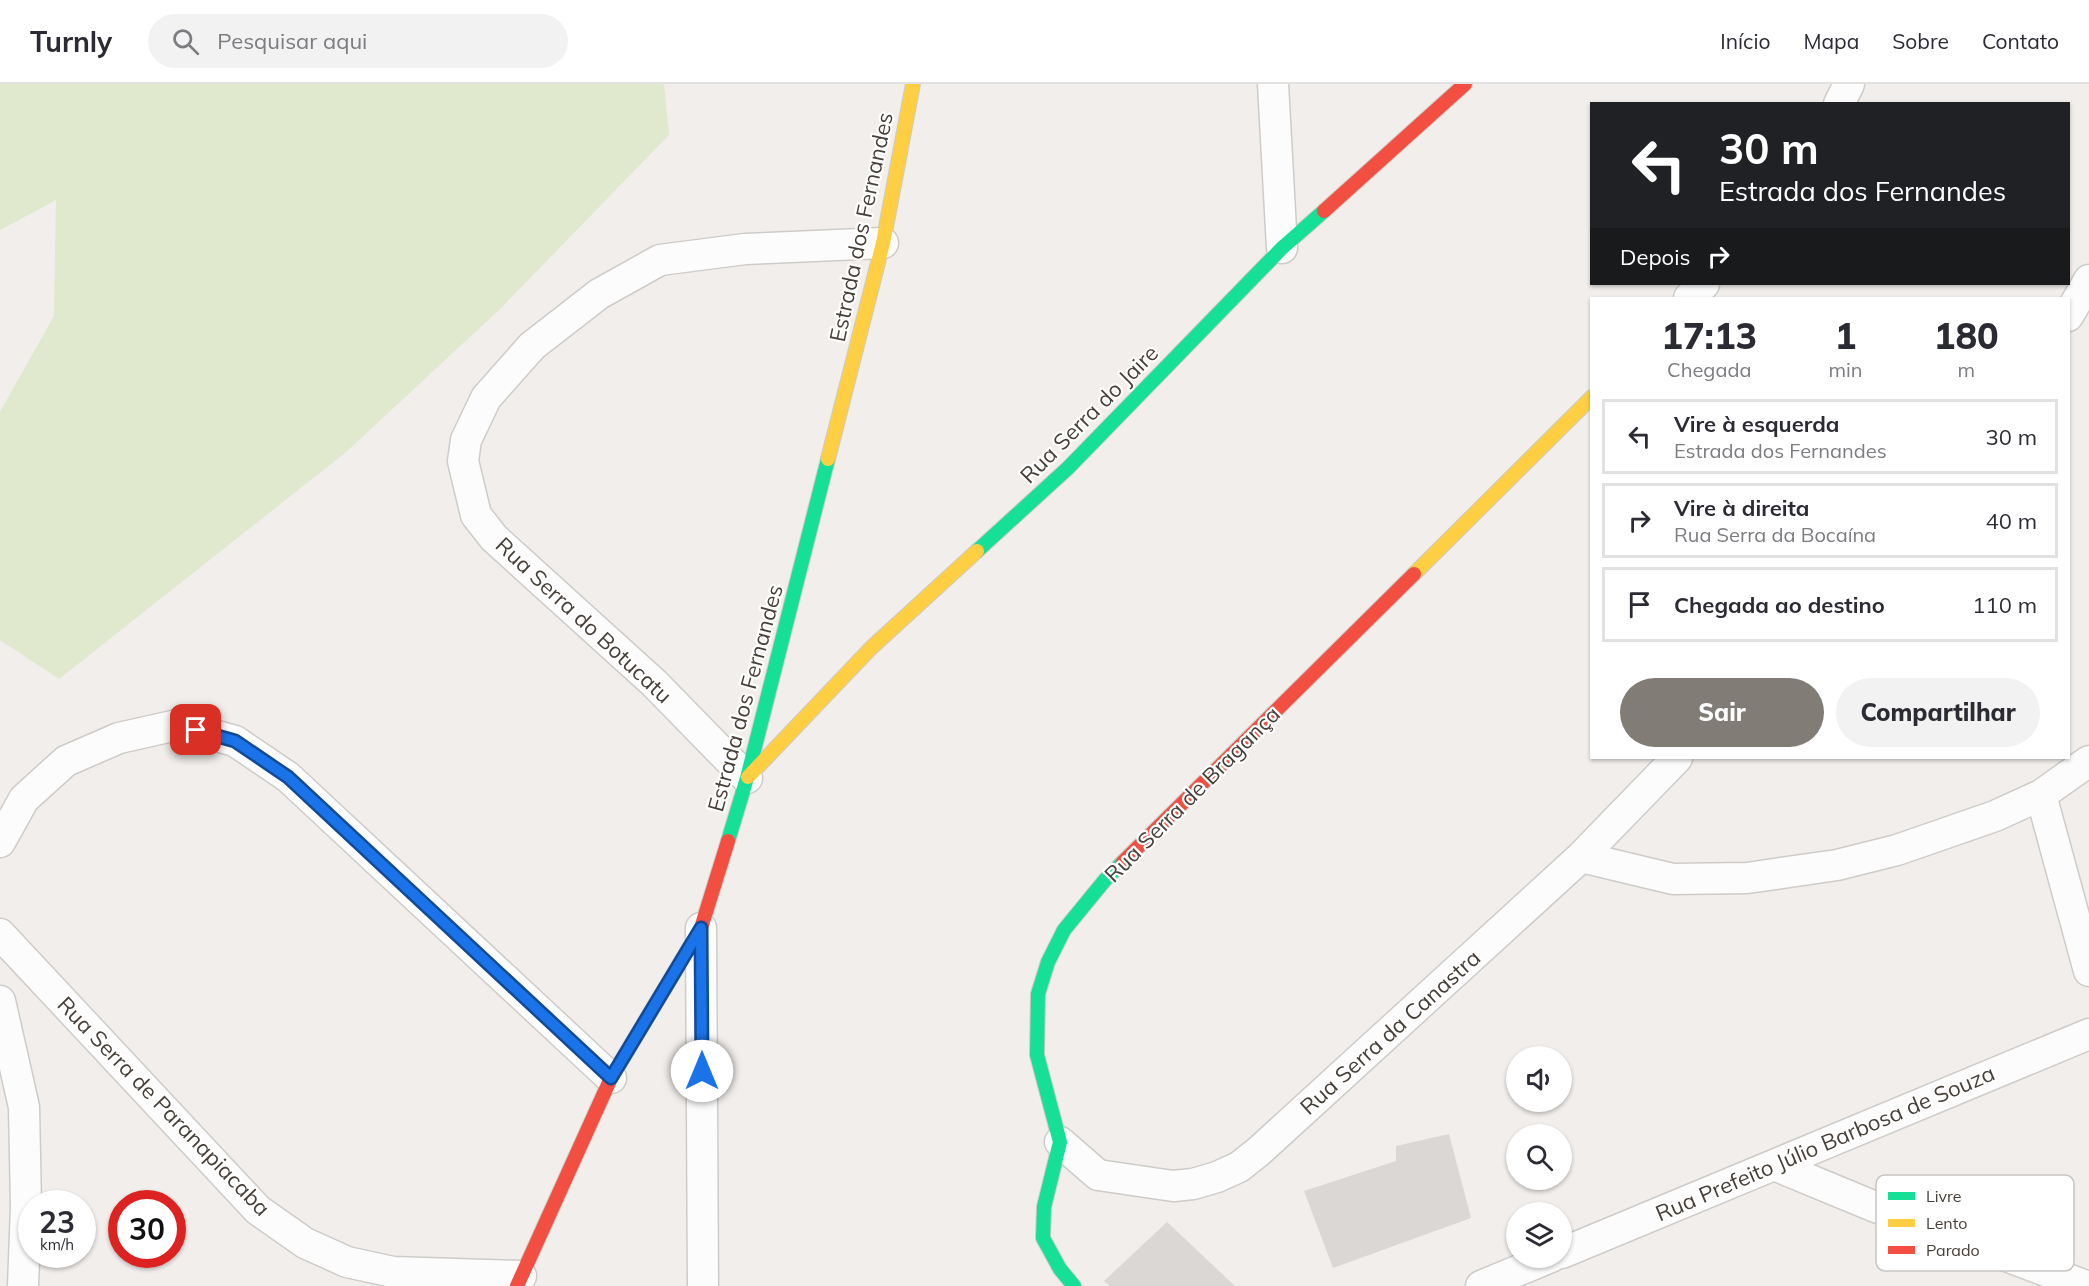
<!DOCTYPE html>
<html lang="pt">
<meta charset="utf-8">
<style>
:root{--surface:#fff;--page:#f2f2f3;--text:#2b2b33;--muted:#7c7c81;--line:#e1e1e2;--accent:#827c77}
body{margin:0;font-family:Mulish,sans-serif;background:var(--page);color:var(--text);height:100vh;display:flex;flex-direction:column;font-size:22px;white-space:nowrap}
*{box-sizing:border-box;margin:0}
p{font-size:20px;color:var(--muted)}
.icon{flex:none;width:33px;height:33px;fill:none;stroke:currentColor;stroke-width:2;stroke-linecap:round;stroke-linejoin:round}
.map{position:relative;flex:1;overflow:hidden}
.side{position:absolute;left:1590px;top:213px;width:480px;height:462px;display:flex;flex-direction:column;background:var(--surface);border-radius:0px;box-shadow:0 2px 4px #0004}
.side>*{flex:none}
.guide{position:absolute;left:1590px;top:18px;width:480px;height:183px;border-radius:0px;box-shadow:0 2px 4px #0004;background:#202124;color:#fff;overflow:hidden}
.controls{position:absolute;left:1506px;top:962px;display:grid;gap:12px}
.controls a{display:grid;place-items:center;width:66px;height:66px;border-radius:50%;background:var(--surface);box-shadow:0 2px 4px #0004;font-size:30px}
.speed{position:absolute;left:18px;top:1106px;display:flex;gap:12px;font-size:30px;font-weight:700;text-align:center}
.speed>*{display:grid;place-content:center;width:78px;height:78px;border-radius:50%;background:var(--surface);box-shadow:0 2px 4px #0004;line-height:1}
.speed small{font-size:15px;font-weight:400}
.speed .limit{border:9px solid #d22;background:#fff;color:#111}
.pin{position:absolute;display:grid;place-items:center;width:51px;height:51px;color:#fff;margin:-26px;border-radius:12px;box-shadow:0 3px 9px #0006}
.me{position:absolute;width:66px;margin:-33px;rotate:0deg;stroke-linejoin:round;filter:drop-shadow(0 0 4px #0008)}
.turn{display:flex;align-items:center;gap:21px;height:126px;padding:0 30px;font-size:27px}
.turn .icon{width:78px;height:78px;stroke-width:2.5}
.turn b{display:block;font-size:42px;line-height:51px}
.then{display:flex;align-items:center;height:57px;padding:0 30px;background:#0003;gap:12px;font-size:22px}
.eta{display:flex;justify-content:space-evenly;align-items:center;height:102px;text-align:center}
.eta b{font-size:36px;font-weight:800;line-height:42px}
.cta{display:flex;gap:12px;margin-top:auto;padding:12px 30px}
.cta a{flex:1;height:69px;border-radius:36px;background:var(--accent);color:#fff;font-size:24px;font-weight:800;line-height:69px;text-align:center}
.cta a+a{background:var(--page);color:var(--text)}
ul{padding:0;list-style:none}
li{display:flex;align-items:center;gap:18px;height:75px;margin:0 12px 9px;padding:0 18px;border:3px solid var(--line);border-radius:0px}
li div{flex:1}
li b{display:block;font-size:22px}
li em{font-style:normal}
header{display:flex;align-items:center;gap:36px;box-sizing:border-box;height:84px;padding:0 30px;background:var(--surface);border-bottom:2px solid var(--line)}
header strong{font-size:28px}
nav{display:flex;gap:33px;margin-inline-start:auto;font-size:21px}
.search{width:420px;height:54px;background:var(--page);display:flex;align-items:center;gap:15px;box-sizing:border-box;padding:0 21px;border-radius:33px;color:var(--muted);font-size:22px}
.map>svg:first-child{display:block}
.green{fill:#e0e8ce}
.building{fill:#dad7d4}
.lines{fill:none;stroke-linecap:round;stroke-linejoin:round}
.street-casing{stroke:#ceccc9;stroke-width:33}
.fast-casing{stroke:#cfcac3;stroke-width:16}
.slow-casing{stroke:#cfcac3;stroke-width:16}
.jam-casing{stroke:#cfcac3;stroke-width:16}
.street{stroke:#fdfcfc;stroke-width:30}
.fast{stroke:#16e098;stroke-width:14}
.slow{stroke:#ffcf43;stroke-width:14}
.jam{stroke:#f24e42;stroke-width:14}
.route-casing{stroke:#114b97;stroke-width:15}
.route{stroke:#1a73e8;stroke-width:10}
.labels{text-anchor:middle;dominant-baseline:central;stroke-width:4.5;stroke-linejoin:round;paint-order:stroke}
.street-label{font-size:22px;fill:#463f38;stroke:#fff}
.key{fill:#fff;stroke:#c8c5c3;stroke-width:1.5}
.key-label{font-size:16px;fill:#463f38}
</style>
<header>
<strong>Turnly</strong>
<div class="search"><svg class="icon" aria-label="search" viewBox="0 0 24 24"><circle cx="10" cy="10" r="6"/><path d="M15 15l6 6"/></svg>Pesquisar aqui</div>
<nav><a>Início</a><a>Mapa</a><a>Sobre</a><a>Contato</a></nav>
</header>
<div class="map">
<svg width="2089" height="1202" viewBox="0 0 2089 1202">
<rect width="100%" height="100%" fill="#f1eeeb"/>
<path class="green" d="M0 0H664L669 51 500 225 345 369 59 595 0 556V328L54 232 56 116 0 146Z"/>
<path class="building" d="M1449 1050 1471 1134 1333 1184 1304 1107 1396 1077V1062Z
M1167 1138 1235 1202H1110L1104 1197Z"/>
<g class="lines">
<defs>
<path id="street" d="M1273 0 1282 164
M1839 20 1849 0
M1689 214 1704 200
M2068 232 2089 196
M747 694 654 599 494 454 476 431 463 377 466 356 486 314 532 262 599 210 660 176 745 165 883 159
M2041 711 2089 887
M0 758 24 715 66 677 119 654 177 641 235 657 288 693 611 994
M1581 773 1673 795 1747 794 1837 781 1897 766 1995 732 2041 711 2089 677
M701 844 703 1202
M0 850 258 1126 305 1159 347 1178 393 1188 521 1192
M0 917 24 1023 26 1122 23 1202
M1060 1058 1098 1091 1173 1102 1193 1100 1217 1093 1239 1083 1258 1068 1581 773 1677 674
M1774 1081 1873 1122 2086 1202
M1562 1169 2089 950
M1481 1202 1551 1173"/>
<path id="fast" d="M977 467 1068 384 1282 164 1324 127
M728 757 747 694 828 375
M1074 1202 1060 1185 1043 1154 1044 1123 1060 1058 1037 971 1038 910 1048 878 1064 846 1105 796 1123 778"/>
<path id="slow" d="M828 375 883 159 913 0
M1414 490 1592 313
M748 693 871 564 977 467"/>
<path id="jam" d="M1324 127 1465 0
M1123 778 1414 490
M517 1202 611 994 701 844 728 757"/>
</defs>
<use href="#street" class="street-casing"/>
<use href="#fast" class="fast-casing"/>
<use href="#slow" class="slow-casing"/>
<use href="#jam" class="jam-casing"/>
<use href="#street" class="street"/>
<use href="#fast" class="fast"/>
<use href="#slow" class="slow"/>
<use href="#jam" class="jam"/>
</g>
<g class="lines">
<defs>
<path id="route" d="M196 646 235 657 288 693 611 994 701 844 702 987"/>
</defs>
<use href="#route" class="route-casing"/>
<use href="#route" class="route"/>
</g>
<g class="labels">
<g class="street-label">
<text transform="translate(861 143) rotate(-78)">Estrada dos Fernandes</text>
<text transform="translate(1089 330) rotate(-45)">Rua Serra do Jaire</text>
<text transform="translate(584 536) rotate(43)">Rua Serra do Botucatu</text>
<text transform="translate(745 614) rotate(-75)">Estrada dos Fernandes</text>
<text transform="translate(1192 710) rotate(-45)">Rua Serra de Bragança</text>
<text transform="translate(1390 948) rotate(-42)">Rua Serra da Canastra</text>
<text transform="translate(164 1022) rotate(46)">Rua Serra de Paranapiacaba</text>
<text transform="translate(1825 1059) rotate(-23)">Rua Prefeito Júlio Barbosa de Souza</text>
</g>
</g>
<rect x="1876" y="1091" width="198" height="96" rx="9" class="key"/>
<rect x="1888" y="1108" width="27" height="8" fill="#16e098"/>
<rect x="1888" y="1135" width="27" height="8" fill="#ffcf43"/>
<rect x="1888" y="1162" width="27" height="8" fill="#f24e42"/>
<g class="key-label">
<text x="1926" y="1118">Livre</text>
<text x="1926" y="1145">Lento</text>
<text x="1926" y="1172">Parado</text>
</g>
</svg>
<div class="controls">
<a><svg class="icon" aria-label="sound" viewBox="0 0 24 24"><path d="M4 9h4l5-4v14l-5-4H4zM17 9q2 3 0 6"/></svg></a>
<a><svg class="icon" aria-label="search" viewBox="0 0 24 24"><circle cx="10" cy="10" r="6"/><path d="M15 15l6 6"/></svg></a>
<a><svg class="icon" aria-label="layers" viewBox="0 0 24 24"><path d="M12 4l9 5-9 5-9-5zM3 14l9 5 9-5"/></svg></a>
</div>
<div class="speed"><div>23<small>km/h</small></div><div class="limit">30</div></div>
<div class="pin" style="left:196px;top:646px;background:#d93025"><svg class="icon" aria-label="arrive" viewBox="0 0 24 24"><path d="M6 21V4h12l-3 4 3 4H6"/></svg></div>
<svg class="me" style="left:702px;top:987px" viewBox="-20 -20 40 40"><circle r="19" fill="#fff"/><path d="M0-13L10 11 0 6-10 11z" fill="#1a73e8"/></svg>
<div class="guide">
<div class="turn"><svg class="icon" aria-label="left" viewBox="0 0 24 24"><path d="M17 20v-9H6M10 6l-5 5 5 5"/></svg><div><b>30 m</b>Estrada dos Fernandes</div></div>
<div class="then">Depois<svg class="icon" aria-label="right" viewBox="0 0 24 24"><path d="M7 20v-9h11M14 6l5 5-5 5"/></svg></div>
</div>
<section class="side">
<div class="eta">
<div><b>17:13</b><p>Chegada</p></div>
<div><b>1</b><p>min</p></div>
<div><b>180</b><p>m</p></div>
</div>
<ul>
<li><svg class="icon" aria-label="left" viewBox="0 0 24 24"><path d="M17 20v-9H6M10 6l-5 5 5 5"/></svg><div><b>Vire à esquerda</b><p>Estrada dos Fernandes</p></div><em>30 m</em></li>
<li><svg class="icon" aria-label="right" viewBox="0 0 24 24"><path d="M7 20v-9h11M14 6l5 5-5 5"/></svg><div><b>Vire à direita</b><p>Rua Serra da Bocaína</p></div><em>40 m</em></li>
<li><svg class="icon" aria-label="arrive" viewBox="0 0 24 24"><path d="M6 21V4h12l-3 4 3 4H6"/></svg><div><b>Chegada ao destino</b></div><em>110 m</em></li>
</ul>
<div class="cta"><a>Sair</a><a>Compartilhar</a></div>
</section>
</div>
